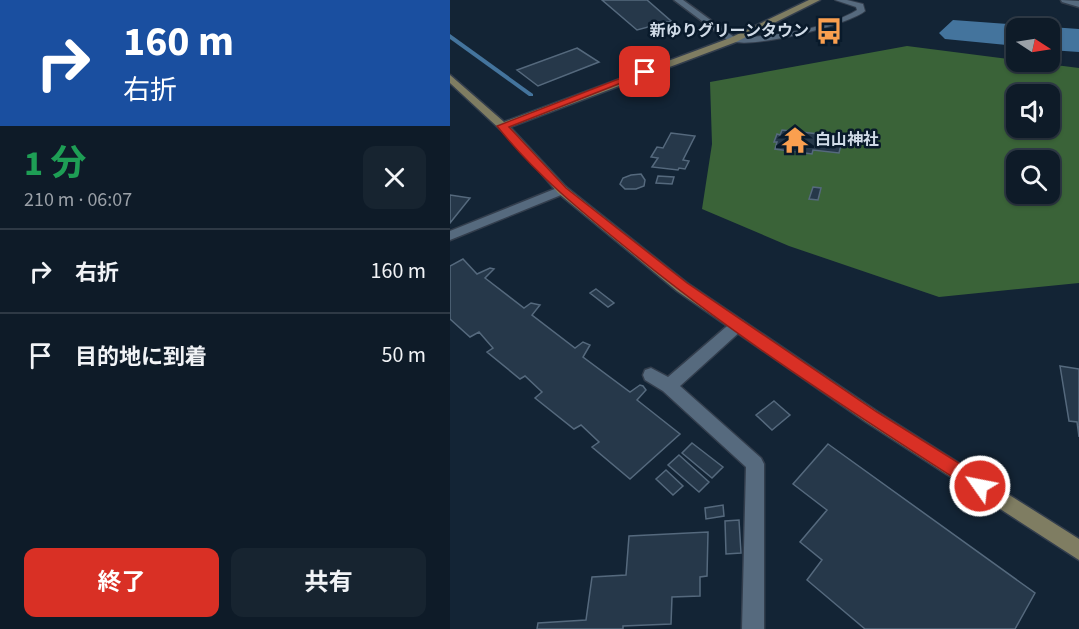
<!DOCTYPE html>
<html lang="ja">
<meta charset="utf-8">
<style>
:root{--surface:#0e1b28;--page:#172430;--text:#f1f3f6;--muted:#9ba1a8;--line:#2e3945;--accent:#d93025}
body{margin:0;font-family:"Source Sans 3","Noto Sans JP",sans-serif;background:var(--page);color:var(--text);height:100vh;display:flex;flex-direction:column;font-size:22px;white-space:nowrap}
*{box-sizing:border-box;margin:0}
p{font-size:20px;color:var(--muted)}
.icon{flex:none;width:33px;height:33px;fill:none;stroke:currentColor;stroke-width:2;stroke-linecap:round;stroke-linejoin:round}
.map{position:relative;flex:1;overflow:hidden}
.drawer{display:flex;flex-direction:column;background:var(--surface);width:450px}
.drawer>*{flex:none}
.banner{background:#1a4fa0;color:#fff;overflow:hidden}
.needle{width:39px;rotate:102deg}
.buttons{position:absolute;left:556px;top:18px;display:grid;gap:12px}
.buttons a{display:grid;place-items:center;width:54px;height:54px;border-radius:12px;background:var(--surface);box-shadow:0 2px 4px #0004,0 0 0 2px var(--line);font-size:30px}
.pin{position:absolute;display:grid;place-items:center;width:51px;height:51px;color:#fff;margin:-26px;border-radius:12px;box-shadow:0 3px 9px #0006}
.me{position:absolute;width:66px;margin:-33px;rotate:303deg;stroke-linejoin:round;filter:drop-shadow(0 0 4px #0008)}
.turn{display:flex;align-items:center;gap:21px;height:126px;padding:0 24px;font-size:27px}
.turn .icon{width:78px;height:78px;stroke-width:2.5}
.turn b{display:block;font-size:42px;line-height:51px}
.round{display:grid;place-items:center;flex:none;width:63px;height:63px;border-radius:12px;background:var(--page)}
.head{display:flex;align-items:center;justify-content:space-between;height:102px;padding:0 24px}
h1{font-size:36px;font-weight:700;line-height:45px;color:#1e9e55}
.primary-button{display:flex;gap:12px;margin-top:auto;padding:12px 24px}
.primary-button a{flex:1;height:69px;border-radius:12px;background:var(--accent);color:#fff;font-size:24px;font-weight:700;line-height:69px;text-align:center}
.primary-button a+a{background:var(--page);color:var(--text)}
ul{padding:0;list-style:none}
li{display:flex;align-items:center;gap:18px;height:84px;padding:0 24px;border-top:2px solid var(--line)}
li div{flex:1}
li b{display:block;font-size:22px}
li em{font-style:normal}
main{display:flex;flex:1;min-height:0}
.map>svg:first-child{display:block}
.forest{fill:#3a6338;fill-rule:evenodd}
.water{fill:#44749d}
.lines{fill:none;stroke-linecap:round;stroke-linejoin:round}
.stream{fill:#44749d;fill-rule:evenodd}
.building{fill:#26384a;stroke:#55697d;stroke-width:1.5}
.lane-casing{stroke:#333e4d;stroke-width:2}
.street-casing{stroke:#333e4d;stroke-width:3}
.secondary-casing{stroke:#333e4d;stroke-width:3}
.lane{fill:#566a7e;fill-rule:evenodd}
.street{fill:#566a7e;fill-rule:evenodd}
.secondary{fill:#7f7d62;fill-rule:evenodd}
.route{fill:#d93025;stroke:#8d1f18;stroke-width:1.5}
.labels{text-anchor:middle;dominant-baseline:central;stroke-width:5;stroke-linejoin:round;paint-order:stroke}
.far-poi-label{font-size:16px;font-weight:bold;fill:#d0dbe7;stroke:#091a2b;text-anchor:end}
</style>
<main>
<section class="drawer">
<div class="banner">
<div class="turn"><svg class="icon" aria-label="right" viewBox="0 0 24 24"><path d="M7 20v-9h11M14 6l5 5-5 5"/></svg><div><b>160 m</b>右折</div></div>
</div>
<div class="head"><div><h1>1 分</h1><p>210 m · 06:07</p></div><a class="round"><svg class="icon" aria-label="close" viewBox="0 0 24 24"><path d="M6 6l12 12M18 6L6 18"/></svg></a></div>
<ul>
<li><svg class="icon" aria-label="right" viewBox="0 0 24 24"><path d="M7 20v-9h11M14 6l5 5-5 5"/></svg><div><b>右折</b></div><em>160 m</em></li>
<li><svg class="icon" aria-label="arrive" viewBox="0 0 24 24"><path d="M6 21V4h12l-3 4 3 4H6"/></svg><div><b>目的地に到着</b></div><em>50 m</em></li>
</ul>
<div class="primary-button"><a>終了</a><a>共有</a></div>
</section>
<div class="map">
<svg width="629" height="629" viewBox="0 0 629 629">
<rect width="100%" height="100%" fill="#132435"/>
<path class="forest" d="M457 46 629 68V283L489 297 339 246 252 209 262 144 260 82ZM567 94H600V128H567ZM567 160H600V194H567Z"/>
<path class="water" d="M503 20 629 29V52L600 50V28H567V46L495 39 489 33Z"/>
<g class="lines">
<path class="stream" d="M0 34 83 94V96H79L0 39Z"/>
</g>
<path class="building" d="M152 0H197L221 21 187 30Z
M127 48 149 62 88 86 67 70Z
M332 130 369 134 368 138 392 141 389 153 363 150 362 154 325 149 327 142H324L327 134 330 135Z
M221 133 245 136 233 160 239 161 235 169 229 168 228 170 202 167 208 158 201 157 207 147 213 148Z
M191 174 195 180 194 186 186 189H175L170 184 173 178 181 175Z
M208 176 224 177 222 184 206 183Z
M363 187 371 188 368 200 359 199Z
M0 195 20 198 0 223Z
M13 259 27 274 40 268 44 269 35 278 74 308 81 303 90 305 82 315 125 348 133 342 140 345 133 357 180 392 190 385 193 386 196 390 187 400 230 434 180 479 142 447 149 442 131 425 124 429 85 398 92 392 75 376 70 379 37 352 43 348 29 332 20 337 0 319V266Z
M146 289 164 303 158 307 140 293Z
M610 366 629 369V437L627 422 619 421Z
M324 401 340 415 322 430 306 415Z
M242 443 273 467 262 478 232 453Z
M378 444 585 593 565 629H415L357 580 372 560 350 542 377 510 343 484Z
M229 455 259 482 249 492 218 465Z
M216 470 233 486 223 495 206 479Z
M273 505 274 516 256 519 255 508Z
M289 520 291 553 276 554 275 521Z
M258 532 257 576 250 577V596L222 597 221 624 173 626V629H87L88 623 136 620 142 577 176 575 179 536Z"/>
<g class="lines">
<defs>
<path id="lane" d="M385 0H397L413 4 415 11C399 25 296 51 279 40L283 38C323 36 372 31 407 10L406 7Z"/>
<path id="street" d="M224 0H233L288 40 280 42Z
M611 0 629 1V7L612 2Z
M112 186 116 187 118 190 116 193 0 240V231Z
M288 319 293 321 296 325 293 329 230 386 311 458 314 464V629H292L296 467 213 391 195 380 193 375 195 370 201 368 218 377 283 321Z"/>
<path id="secondary" d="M359 0H370L286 42 60 127 116 187 237 283 428 412 629 539V560L416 422 227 291 108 193 67 145 0 83V75L54 122 280 38Z"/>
</defs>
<use href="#lane" class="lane-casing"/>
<use href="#street" class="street-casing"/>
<use href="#secondary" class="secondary-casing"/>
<use href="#lane" class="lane"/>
<use href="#street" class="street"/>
<use href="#secondary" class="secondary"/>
</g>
<path class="route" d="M192 70 199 72 59 127 116 188 237 283 427 412 536 480 539 486 536 491 530 494 524 491C407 415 287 339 179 250 132 212 85 174 47 126Z"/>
<defs>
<symbol id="bus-bare" viewBox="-9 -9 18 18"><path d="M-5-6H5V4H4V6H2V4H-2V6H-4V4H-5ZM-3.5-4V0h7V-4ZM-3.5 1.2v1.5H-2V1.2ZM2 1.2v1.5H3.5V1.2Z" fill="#fa9f4f" stroke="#091a2b" stroke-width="2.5" paint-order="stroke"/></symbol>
<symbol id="temple-bare" viewBox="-9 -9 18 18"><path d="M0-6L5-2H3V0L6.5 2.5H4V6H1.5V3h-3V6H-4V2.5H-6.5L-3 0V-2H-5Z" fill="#fa9f4f" stroke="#091a2b" stroke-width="2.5" paint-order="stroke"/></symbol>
</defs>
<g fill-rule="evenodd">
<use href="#bus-bare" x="360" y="12" width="38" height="38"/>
<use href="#temple-bare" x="326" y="121" width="38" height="38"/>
</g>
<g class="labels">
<g class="far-poi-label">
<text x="359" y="31">新ゆりグリーンタウン</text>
<text x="365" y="140" text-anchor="start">白山神社</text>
</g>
</g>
</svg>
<div class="buttons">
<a><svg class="needle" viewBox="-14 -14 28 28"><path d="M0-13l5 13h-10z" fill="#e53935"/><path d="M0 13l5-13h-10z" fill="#9ba1a8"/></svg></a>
<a><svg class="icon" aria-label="sound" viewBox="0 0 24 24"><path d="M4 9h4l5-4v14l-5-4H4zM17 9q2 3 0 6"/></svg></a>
<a><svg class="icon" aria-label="search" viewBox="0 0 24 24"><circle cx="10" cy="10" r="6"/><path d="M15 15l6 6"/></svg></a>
</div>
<div class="pin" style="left:195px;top:72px;background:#d93025"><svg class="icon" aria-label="arrive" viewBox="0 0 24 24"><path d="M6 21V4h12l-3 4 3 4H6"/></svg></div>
<svg class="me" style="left:530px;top:486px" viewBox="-20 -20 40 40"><circle r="17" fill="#d93025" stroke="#fff" stroke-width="3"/><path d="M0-11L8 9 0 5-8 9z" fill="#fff"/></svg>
</div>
</main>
